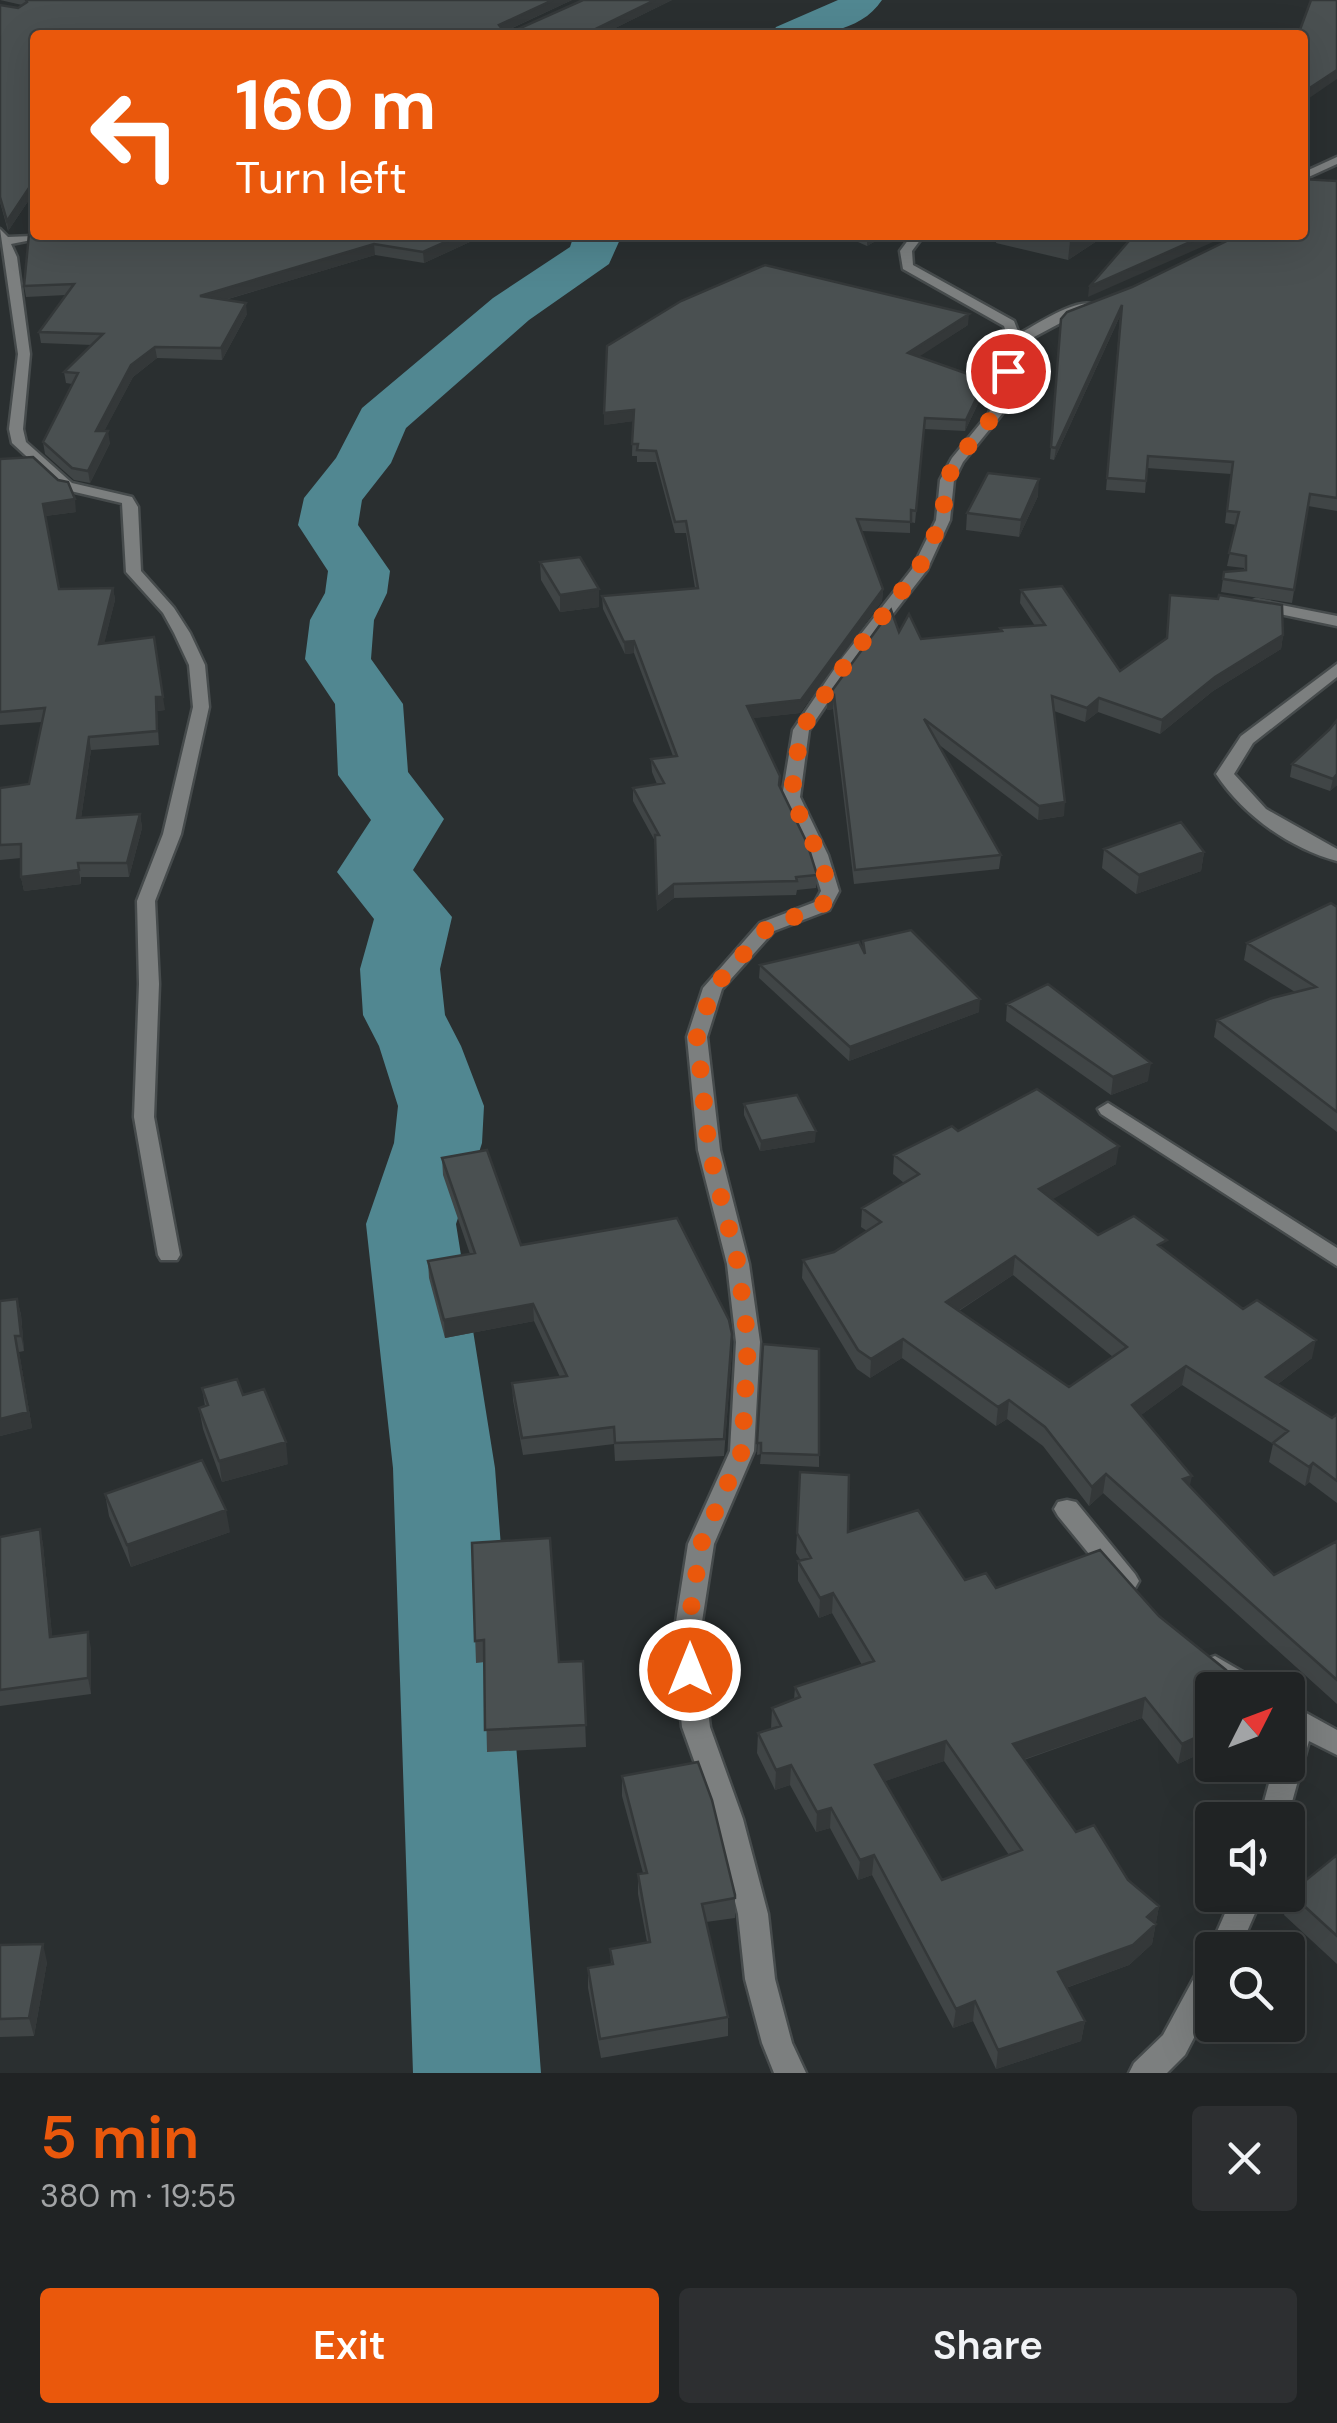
<!DOCTYPE html>
<meta charset="utf-8">
<style>
:root{--surface:#202324;--page:#2d2f31;--text:#f1f3f6;--muted:#a2a4a6;--line:#3d4041;--accent:#ea580c}
body{margin:0;font-family:"DM Sans",sans-serif;background:var(--page);color:var(--text);height:100vh;display:flex;flex-direction:column;font-size:38px;white-space:nowrap}
*{box-sizing:border-box;margin:0}
p{font-size:32px;color:var(--muted)}
.icon{flex:none;width:55px;height:55px;fill:none;stroke:currentColor;stroke-width:2;stroke-linecap:round;stroke-linejoin:round}
.map{position:relative;height:2073px;overflow:hidden}
.drawer{display:flex;flex-direction:column;background:var(--surface);flex:1}
.drawer>*{flex:none}
.hud{position:absolute;left:30px;top:30px;width:1278px;height:210px;border-radius:10px;box-shadow:0 10px 40px #0002,0 0 0 2px var(--line);background:#ea580c;color:#fff;overflow:hidden}
.needle{width:65px;rotate:48deg}
.controls{position:absolute;left:1195px;top:1672px;display:grid;gap:20px}
.controls a{display:grid;place-items:center;width:110px;height:110px;border-radius:10px;background:var(--surface);box-shadow:0 10px 40px #0002,0 0 0 2px var(--line);font-size:50px}
.pin{position:absolute;display:grid;place-items:center;width:85px;height:85px;color:#fff;margin:-42px;border:5px solid #fff;border-radius:50%;box-shadow:0 2px 10px #0007}
.me{position:absolute;width:110px;margin:-55px;rotate:0deg;stroke-linejoin:round;filter:drop-shadow(0 0 8px #0008)}
.turn{display:flex;align-items:center;gap:35px;height:210px;padding:0 40px;font-size:45px}
.turn .icon{width:130px;height:130px;stroke-width:2.5}
.turn b{display:block;font-size:70px;line-height:85px}
.round{display:grid;place-items:center;flex:none;width:105px;height:105px;border-radius:10px;background:var(--page)}
.headline{display:flex;align-items:center;justify-content:space-between;height:170px;padding:0 40px}
h1{font-size:60px;font-weight:600;line-height:75px;color:var(--accent)}
.cta{display:flex;gap:20px;margin-top:auto;padding:20px 40px}
.cta a{flex:1;height:115px;border-radius:10px;background:var(--accent);color:#fff;font-size:40px;font-weight:600;line-height:115px;text-align:center}
.cta a+a{background:var(--page);color:var(--text)}
.map>svg:first-child{display:block}
.lines{fill:none;stroke-linecap:round;stroke-linejoin:round}
.river{fill:#518791;fill-rule:evenodd}
.minor-casing{stroke:#464b4c;stroke-width:5}
.minor{fill:#7c7f7f;fill-rule:evenodd}
.wall{fill:#404546;fill-rule:evenodd}
.shaded-wall{fill:#343839}
.building{fill:#4a5051;stroke:#343839;stroke-width:2.5;fill-rule:evenodd}
.route{stroke:#ea580c;stroke-width:18;stroke-dasharray:0 32.4}
</style>
<div class="map">
<svg width="1337" height="2073" viewBox="0 0 1337 2073">
<rect width="100%" height="100%" fill="#2a2f30"/>
<g class="lines">
<path class="river" d="M838 0H882C858 36 809 35 771 35L776 27Z
M574 235H622L609 264 529 320 406 428 391 463 362 500 358 525 390 571 387 593 374 620 371 659 403 704 408 772 444 819 413 870 452 917 440 969 445 1015 461 1046 484 1106 482 1143 456 1224 495 1468 541 2073H413L393 1468 366 1224 394 1143 398 1106 379 1046 363 1015 360 969 374 919 337 872 371 820 338 775 335 704 305 659 310 620 325 593 328 571 298 525 304 498 336 458 362 408 493 298 570 247Z"/>
<defs>
<path id="minor" d="M1337 157V164L1302 180V173Z
M0 229 8 237 57 235 11 244 17 257 30 354 23 429 26 442 72 483 132 497 138 507 141 571 174 608 190 633 205 665 209 707 181 834 155 901 159 984 154 1117 180 1255 177 1260H161L158 1255 134 1117 139 984 137 901 163 834 193 707 189 665 174 633 163 613 126 572 122 503 62 489 12 443 9 429 18 354Z
M912 235H924L912 251 913 265 1014 321 1019 334C1036 325 1077 297 1094 305L1021 344 1002 414 963 462 954 480 950 520 927 570 851 668 809 730 800 797 828 855 839 891 829 910 774 931 722 989 707 1037 720 1150 749 1264 760 1342 754 1451 714 1544 699 1641 710 1727 743 1819 768 1914 775 1979 792 2043 806 2073H774L762 2043 745 1979 738 1914 715 1819 682 1727 673 1641 688 1544 730 1451 736 1342 727 1264 698 1150 687 1037 703 988 760 923 815 902 821 891 810 855 782 797 793 730 839 662 912 569 936 520 940 480 952 458 989 413 994 399 1009 342 1004 326 903 269 900 251Z
M1256 600 1337 616V626L1251 608V602Z
M1337 664V677L1253 743 1234 774 1266 809 1337 849V861C1289 848 1243 815 1216 774L1241 736Z
M1108 1103 1337 1248V1266L1101 1114 1098 1109Z
M1067 1500 1076 1502 1135 1574 1139 1581 1135 1588 1126 1591 1117 1588 1058 1516 1054 1509 1058 1502Z
M1215 1656 1260 1682 1263 1690C1239 1690 1215 1691 1202 1667L1206 1659Z
M1288 1703 1337 1730V1755L1309 1741 1287 1820H1259L1274 1765H1288Z
M1233 1895H1263L1239 1950H1212V1957L1209 1950Z
M1212 1961V2003L1185 2055 1167 2073H1129L1134 2063 1163 2035 1201 1965Z"/>
</defs>
<use href="#minor" class="minor-casing"/>
<use href="#minor" class="minor"/>
</g>
<path class="wall" d="M0 0H572L508 30H516L583 0H672L601 35H35V191L8 231 0 202V5L18 8 22 5Z
M1337 181V511L1308 506 1292 603 1221 592 1224 572 1244 571V568L1227 566 1236 525 1225 523 1231 474 1147 468 1145 493 1106 490 1120 316 1054 460 1050 459 1061 319 1132 287 1302 235Z
M35 194V235H485L424 263 375 255 225 300 247 314 222 360 157 358 133 377 104 431 110 443 90 483 74 480 45 454 43 442 72 384 66 383 64 372 92 345 41 343 39 332 66 295 26 297 24 286 32 232 31 222Z
M842 235H886L867 246Z
M997 235H1106L1068 260 996 243Z
M968 325 919 356 985 380 984 391 965 431 924 429 915 523 910 522V533L862 531 883 589 882 601 800 713 752 718 817 875 816 888 797 890 796 895 674 898 657 911 655 841 633 801V788L657 784 652 772 651 759 673 756 634 653 625 654 603 609 602 596 695 588 686 533H675L656 462H637V456H632L633 421 604 425Z
M0 459 76 512 45 516 59 589 113 588 115 600 104 643 165 710 157 711 159 745 91 750 81 818 140 814 142 828 129 877H81V884L24 891 21 877V858L0 860V788L29 784 42 722 0 725Z
M1038 496 1019 537 966 530 967 513Z
M540 562 599 589V607L560 612 541 580Z
M1021 590 1120 671 1166 639 1170 595 1283 635 1281 649 1213 691 1160 734 1098 712 1085 722 1054 711 1064 816 1038 820 938 744 1001 855 999 869 854 884 833 709 827 710 828 696 899 632 921 639 1000 631V628L1035 626 1020 603Z
M1329 730 1337 785 1330 791 1290 777 1292 764Z
M1104 849 1204 852 1201 871 1136 894 1102 868Z
M1337 907V1132L1214 1037 1217 1020 1295 992 1244 960 1247 943Z
M863 941 979 1012 849 1061 759 978 760 965 863 950Z
M1007 1004 1148 1081 1111 1095 1006 1021Z
M744 1104 815 1142 760 1151 744 1115Z
M958 1131 1116 1164 1052 1199 1098 1235 1165 1250 1243 1309 1312 1358 1278 1384 1332 1418 1337 1414V1503L1309 1482 1305 1486 1269 1462 1273 1444 1182 1385 1141 1415 1190 1487 1274 1575 1337 1541V1704L1103 1493 1089 1506 1043 1446 1007 1419 996 1426 902 1358 870 1378 857 1369 802 1278 803 1260 834 1252 867 1231 861 1227 862 1208 904 1183 893 1174 894 1155ZM1013 1275 1113 1357 1069 1387 959 1311Z
M442 1158 521 1245 732 1351 724 1456 615 1461 614 1444 523 1455 513 1400 512 1383 560 1377 534 1321 445 1338 429 1278 428 1261 470 1254 443 1175Z
M17 1299 21 1315 24 1351 19 1352 32 1428 0 1436Z
M763 1344 819 1455V1467L760 1464 761 1454 757 1455Z
M202 1388 243 1395 288 1464 222 1482 203 1429 199 1408 205 1406Z
M800 1472 848 1532 965 1580 996 1588 1212 1690V1748L1178 1764 1142 1718 1024 1760 1076 1832 1128 1880 1159 1906 1152 1944 1129 1965 1066 1988 1085 2021 1081 2041 996 2069 973 2021 953 2028 872 1875 858 1880 830 1828 816 1832 790 1785 775 1790 757 1753 758 1733 771 1729 772 1708 794 1700 795 1687 862 1665 832 1613 819 1618 798 1581V1561H801L796 1553ZM944 1761 1009 1855 942 1880 885 1781Z
M105 1494 230 1532 131 1567 109 1516Z
M40 1529 43 1545 52 1637 91 1648V1694L0 1706V1537Z
M472 1543 559 1662 583 1661 586 1747 487 1752 485 1662 476 1663Z
M622 1776 735 1895V1918L706 1922 728 2017V2036L601 2058 588 1988V1968L611 1964 610 1949 647 1942 638 1894V1874L643 1873 622 1796Z
M1337 1855V1964L1284 1915 1290 1893Z
M0 1945 47 1962 34 2036 0 2037Z"/>
<path class="shaded-wall" d="M553 0H572L499 34V25Z
M655 0H672L601 35H583Z
M1337 70V79L1302 103V93Z
M35 179V191L8 231 7 221Z
M461 235H485L424 263 423 252Z
M874 235H886L867 246V239Z
M1079 235H1106L1068 260 1070 241Z
M1206 235H1229L1088 297 1089 287Z
M374 244 375 255 201 307 200 296Z
M246 303 247 314 222 360 221 348Z
M1122 305 1120 316 1054 460 1056 448Z
M969 314 968 325 908 364V353Z
M155 347 157 358 133 377 98 443 96 431 131 365Z
M985 380 984 391 965 431 966 420Z
M634 410V421L604 425V413Z
M108 431 110 443 90 483 88 471Z
M1039 479 1038 496 1019 537 1021 520Z
M75 499 76 512 45 516 43 504Z
M113 588 115 600 101 657 99 644Z
M599 589V607L560 612V595Z
M883 589 882 601 800 713 746 719 747 706Z
M1283 635 1281 649 1213 691 1160 734 1162 720 1215 677Z
M634 641V653L625 654 624 642Z
M834 695 833 709 827 710 828 696Z
M156 697H163L165 710 157 711 159 745Z
M1099 698 1098 712 1085 722 1087 708Z
M89 737 91 750 79 832 77 818Z
M1337 774V785L1330 791 1333 779Z
M1065 802 1064 816 1038 820 1039 806Z
M140 814 142 828 129 877 127 863Z
M1204 852 1201 871 1136 894 1139 875Z
M78 863 81 884 24 891 21 877Z
M674 884V898L657 911V898Z
M980 999 979 1012 849 1061 850 1047Z
M1151 1063 1148 1081 1111 1095 1113 1077Z
M816 1131 815 1142 760 1151 761 1141Z
M1119 1146 1116 1164 1037 1208 1039 1189Z
M1015 1256 1013 1275 944 1320 946 1302Z
M17 1299 21 1315 24 1351 21 1336Z
M533 1304 534 1321 445 1338 444 1320Z
M903 1339 902 1358 870 1378 871 1359Z
M1316 1340 1312 1358 1262 1396 1266 1377Z
M19 1352 32 1428 0 1436V1419Z
M1186 1366 1182 1385 1129 1424 1132 1405Z
M1009 1400 1007 1419 996 1426 998 1407Z
M286 1442 288 1464 222 1482 219 1461Z
M1313 1463 1309 1482 1305 1486 1309 1467Z
M1106 1474 1103 1493 1089 1506 1092 1487Z
M1192 1476 1188 1495 1183 1479Z
M226 1510 230 1532 131 1567 127 1545Z
M40 1529 43 1545 54 1653 50 1637Z
M833 1593 832 1613 819 1618 820 1598Z
M88 1632 91 1648V1694L88 1678Z
M1145 1698 1142 1718 1010 1764 1013 1744Z
M1212 1730V1748L1178 1764 1182 1744Z
M946 1741 944 1761 874 1785 875 1765Z
M791 1765 790 1785 775 1790 776 1770Z
M831 1808 830 1828 816 1832 817 1812Z
M874 1855 872 1875 858 1880 860 1860Z
M1159 1906 1152 1944 1129 1965 1054 1992 1058 1972 1147 1917Z
M43 1944 47 1962 34 2036 29 2018Z
M975 2001 973 2021 953 2028 956 2009Z
M1085 2021 1081 2041 996 2069 998 2050Z"/>
<path class="building" d="M26 0H553L499 25 503 30H516L583 0H655L583 35H35V179L7 221 0 197V5L18 8 27 2Z
M1311 0H1337V70L1302 93V35H1298Z
M1302 179 1337 181V498L1310 494 1294 590 1223 579 1224 572 1246 570V556L1229 553 1239 512 1227 511 1233 462 1148 456 1146 481 1107 478 1122 305 1056 448 1051 447 1061 319 1067 312 1132 287 1239 235H1302Z
M35 194V222H31Z
M35 232V235H461L423 252 374 244 200 296 246 303 221 348 155 347 131 365 96 431H108L88 471 72 468 43 442 78 373 64 372 103 334 39 332 74 284 24 286 29 234Z
M1044 235H1079L1070 241Z
M1134 235 1153 236 1206 235 1089 287Z
M765 265 969 314 908 353 985 380 966 420 925 418 916 511 911 510V522L857 519 883 589 801 700 747 706 780 776 779 785 807 843 817 875 796 877 797 881 674 884 657 898 655 835H659L633 788 664 783 651 759 677 756 634 641 624 642 602 596 698 588 686 521 675 522 656 451 637 450 638 444H632L634 410 604 413 607 346 681 301Z
M33 457 58 480 68 482 75 499 43 504 59 589 113 588 99 644 154 637 163 697H156L157 731 89 737 77 818 140 814 127 863H78L79 870 21 877V844L0 845V788L29 784 45 708 0 712V459Z
M988 473 1039 479 1021 520 967 513Z
M580 557 599 589 560 595 540 562Z
M1062 586 1120 671 1167 638 1170 595 1218 599 1219 595 1282 605 1283 635 1215 677 1162 720 1099 698 1087 708 1052 696 1065 802 1039 806 924 719 1001 855 855 870 834 695 828 696 891 610 899 632 909 614 921 639 1002 631 1000 628 1045 625 1021 590Z
M1337 720V774L1333 779 1292 764 1329 730Z
M1181 822 1204 852 1139 875 1104 849Z
M1331 903 1337 907V1112L1217 1020 1272 998 1316 987 1247 943Z
M911 930 980 999 850 1047 760 965 859 942 865 954 863 941Z
M1048 984 1151 1063 1113 1077 1007 1004Z
M1037 1089 1119 1146 1039 1189 1098 1235 1134 1216 1167 1240 1158 1245 1243 1309 1257 1300 1316 1340 1266 1377 1332 1418 1337 1414V1481L1313 1463 1309 1467 1273 1443 1288 1431 1186 1366 1132 1405 1192 1476 1183 1479 1274 1575 1337 1541V1680L1106 1474 1092 1487 1045 1427 1009 1400 998 1407 903 1339 871 1359 858 1350 803 1260 834 1252 881 1222 862 1208 919 1174 894 1155 952 1126 958 1131ZM1015 1256 1127 1347 1069 1387 946 1302Z
M797 1095 816 1131 761 1141 744 1104Z
M487 1150 521 1245 677 1218 729 1320 732 1334 724 1439 615 1443 614 1427 522 1438 512 1383 567 1376 533 1304 444 1320 428 1261 475 1253 442 1158Z
M17 1299 21 1336H15L28 1412 0 1419V1301Z
M763 1344 819 1349V1455L761 1453V1443H757Z
M237 1379 243 1395 264 1389 286 1442 219 1461 199 1408 208 1405 202 1388Z
M202 1460 226 1510 127 1545 105 1494Z
M800 1472 849 1475 848 1532 918 1510 965 1580 986 1573 996 1588 1100 1550 1159 1616 1226 1670 1244 1690H1212V1730L1182 1744 1145 1698 1013 1744 1076 1832 1094 1825 1128 1880 1159 1906 1147 1917 1156 1924 1133 1945 1058 1972 1085 2021 998 2050 975 2001 956 2009 874 1855 860 1860 831 1808 817 1812 791 1765 776 1770 758 1733 781 1726 772 1708 800 1697 795 1687 874 1661 833 1593 820 1598 798 1561 811 1558 797 1533ZM946 1741 1022 1850 942 1880 875 1765Z
M40 1529 50 1637 88 1632V1678L0 1690V1537Z
M550 1538 559 1662 583 1661 586 1725 485 1730 484 1640 475 1641 472 1543Z
M698 1762 712 1800 735 1895V1898L702 1904 728 2017 600 2039 588 1968 613 1964 610 1949 650 1942 638 1874 647 1873 622 1776Z
M1337 1855V1936L1290 1893Z
M43 1944 29 2018 0 2019V1945Z"/>
<g class="lines">
<path class="route" d="M690 1670 686 1641 701 1544 742 1451 748 1342 738 1264 709 1150 697 1037 713 988 768 927 822 906 830 891 819 855 791 797 801 730 845 665 918 570 942 520 947 480 956 461 995 414 1008 371"/>
</g>
</svg>
<div class="controls">
<a><svg class="needle" viewBox="-14 -14 28 28"><path d="M0-13l5 13h-10z" fill="#e53935"/><path d="M0 13l5-13h-10z" fill="#a2a4a6"/></svg></a>
<a><svg class="icon" aria-label="sound" viewBox="0 0 24 24"><path d="M4 9h4l5-4v14l-5-4H4zM17 9q2 3 0 6"/></svg></a>
<a><svg class="icon" aria-label="search" viewBox="0 0 24 24"><circle cx="10" cy="10" r="6"/><path d="M15 15l6 6"/></svg></a>
</div>
<div class="pin" style="left:1008px;top:371px;background:#d93025"><svg class="icon" aria-label="arrive" viewBox="0 0 24 24"><path d="M6 21V4h12l-3 4 3 4H6"/></svg></div>
<svg class="me" style="left:690px;top:1670px" viewBox="-20 -20 40 40"><circle r="17" fill="#ea580c" stroke="#fff" stroke-width="3"/><path d="M0-11L8 9 0 5-8 9z" fill="#fff"/></svg>
<div class="hud">
<div class="turn"><svg class="icon" aria-label="left" viewBox="0 0 24 24"><path d="M17 20v-9H6M10 6l-5 5 5 5"/></svg><div><b>160 m</b>Turn left</div></div>
</div>
</div>
<section class="drawer">
<div class="headline"><div><h1>5 min</h1><p>380 m · 19:55</p></div><a class="round"><svg class="icon" aria-label="close" viewBox="0 0 24 24"><path d="M6 6l12 12M18 6L6 18"/></svg></a></div>
<div class="cta"><a>Exit</a><a>Share</a></div>
</section>
